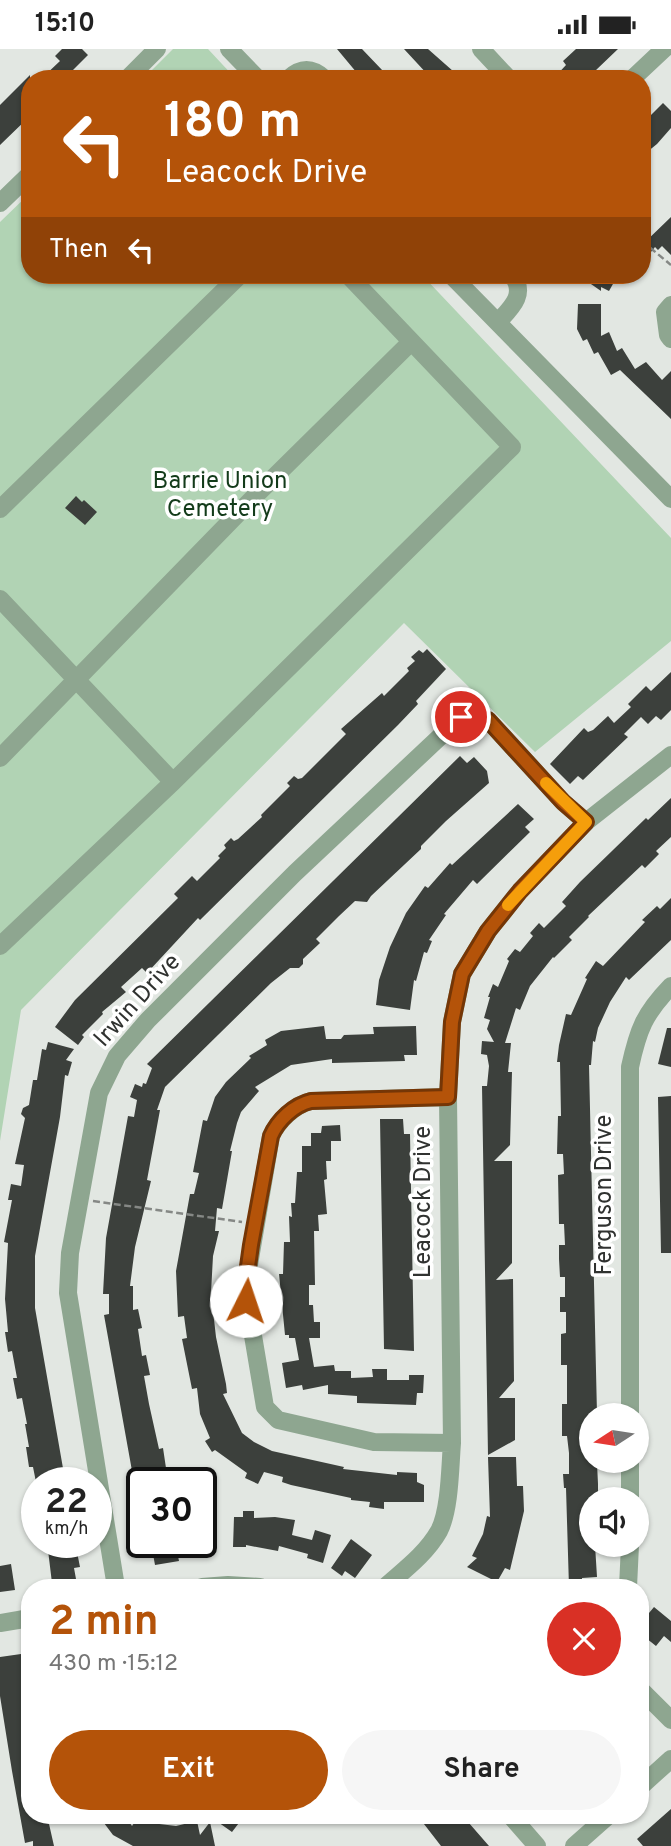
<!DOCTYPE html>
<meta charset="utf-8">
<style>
:root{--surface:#fff;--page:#f6f6f6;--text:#222;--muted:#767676;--accent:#b45309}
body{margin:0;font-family:Overpass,sans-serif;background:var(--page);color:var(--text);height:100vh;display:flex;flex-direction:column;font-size:26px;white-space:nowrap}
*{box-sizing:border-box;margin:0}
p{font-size:23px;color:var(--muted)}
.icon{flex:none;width:38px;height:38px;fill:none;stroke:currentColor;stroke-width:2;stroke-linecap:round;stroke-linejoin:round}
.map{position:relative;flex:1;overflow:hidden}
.drawer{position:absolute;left:21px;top:1530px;width:628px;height:245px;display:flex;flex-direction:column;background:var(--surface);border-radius:28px;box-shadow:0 2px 5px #0004}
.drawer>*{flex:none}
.top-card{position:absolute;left:21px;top:21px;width:630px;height:214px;border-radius:28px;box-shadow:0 2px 5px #0004;background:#b45309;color:#fff;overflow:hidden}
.needle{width:46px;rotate:258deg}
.controls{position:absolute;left:579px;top:1354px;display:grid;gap:14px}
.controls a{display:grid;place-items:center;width:70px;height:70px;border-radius:50%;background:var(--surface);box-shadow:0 2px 5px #0004;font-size:35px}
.speed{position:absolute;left:21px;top:1418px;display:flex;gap:14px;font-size:35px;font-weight:700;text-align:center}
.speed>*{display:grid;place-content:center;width:91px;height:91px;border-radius:50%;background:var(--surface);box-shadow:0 2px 5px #0004;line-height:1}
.speed small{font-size:18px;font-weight:400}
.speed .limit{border:4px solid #111;border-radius:10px;background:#fff;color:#111}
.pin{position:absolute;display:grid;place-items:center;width:60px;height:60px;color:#fff;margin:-30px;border:4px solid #fff;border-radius:50%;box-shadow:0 2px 7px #0007}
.me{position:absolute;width:77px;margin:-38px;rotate:4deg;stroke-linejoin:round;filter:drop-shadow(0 0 5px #0008)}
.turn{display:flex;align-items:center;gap:24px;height:147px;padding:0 28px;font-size:32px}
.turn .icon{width:91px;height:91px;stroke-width:2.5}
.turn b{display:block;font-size:49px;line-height:60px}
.then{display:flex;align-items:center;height:66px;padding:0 28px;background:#0003;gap:14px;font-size:26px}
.round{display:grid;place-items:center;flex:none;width:74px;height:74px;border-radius:37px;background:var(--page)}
.summary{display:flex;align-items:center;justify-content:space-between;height:119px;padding:0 28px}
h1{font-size:42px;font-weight:700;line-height:52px;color:var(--accent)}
.action{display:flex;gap:14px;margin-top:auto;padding:14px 28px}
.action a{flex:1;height:80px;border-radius:42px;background:var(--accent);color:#fff;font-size:28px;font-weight:700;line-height:80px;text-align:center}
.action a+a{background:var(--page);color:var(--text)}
.status{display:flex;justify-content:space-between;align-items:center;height:49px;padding:0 35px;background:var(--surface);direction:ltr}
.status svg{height:19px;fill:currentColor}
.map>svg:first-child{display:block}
.green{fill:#b1d3b4}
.building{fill:#3c403c}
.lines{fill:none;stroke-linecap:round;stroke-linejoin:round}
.path{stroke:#858885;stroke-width:2.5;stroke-dasharray:7 3.5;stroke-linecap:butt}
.minor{stroke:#8ea690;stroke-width:18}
.route-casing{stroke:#753606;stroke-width:18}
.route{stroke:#b45309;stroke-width:12}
.slow{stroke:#f59e0b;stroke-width:12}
.labels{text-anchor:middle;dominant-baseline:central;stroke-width:7;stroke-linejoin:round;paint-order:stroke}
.park-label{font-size:24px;fill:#133b1a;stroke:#fff}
.street-label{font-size:24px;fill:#303230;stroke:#fff}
</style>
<div class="status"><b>15:10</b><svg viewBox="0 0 49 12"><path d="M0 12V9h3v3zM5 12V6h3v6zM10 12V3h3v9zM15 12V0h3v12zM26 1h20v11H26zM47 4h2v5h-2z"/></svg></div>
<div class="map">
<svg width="671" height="1797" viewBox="0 0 671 1797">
<rect width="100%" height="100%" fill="#e2e7e2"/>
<path class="green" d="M173 0H208L236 30H143Z
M30 144V226H422L671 489V592L535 703 404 574 21 961 0 1092V173Z"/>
<path class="building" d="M62 0H82L88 6 64 30H41L60 12 55 7Z
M337 0H362L383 22 375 30H362Z
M404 0H428L462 30H436L431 24 429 27Z
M576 0H618L595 22 597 24 590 30H553L566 16 563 12Z
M30 26V67L0 96V56Z
M663 54 671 62V79L657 95 642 107V75Z
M671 168V206L662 197 658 201 655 198 642 214V196Z
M578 226H618L609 242 601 238V242Z
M578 255H601V287L609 283 617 302 622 299 635 320 646 313 662 331 671 322V370L620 321 611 326 598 303 594 305 587 290 583 292 577 280Z
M76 447 82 453 84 451 97 463 85 476 65 459Z
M427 600 446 620 416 652 418 655 398 676 200 871 198 869 147 924 142 919 121 938 126 943 102 963 103 965 82 986 84 988 78 996 55 978 75 951 178 849 174 845 192 827 197 832 220 809 218 807 226 799 224 796 231 789 234 792 238 790 262 768 261 766 290 737 287 734 294 727 298 730 302 729 346 685 341 680 382 644 384 647 409 622 407 619 415 612 411 608 419 601 423 604Z
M671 623V661L661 671 656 667 648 675 641 668 624 685 628 688 583 731 578 727 570 735 550 715 584 679 588 683 593 681 608 667 614 674 631 658 628 655 646 637 651 642Z
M460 707 467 714 474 708 487 722 489 734 446 772 421 797V800L371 847 367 853 355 852 339 867 316 890 320 894 303 910V915L299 919H290L271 934 165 1038 157 1061H160L147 1131 151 1132 135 1198 130 1237H133V1261L138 1260 142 1279 138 1280 142 1307 146 1306 150 1326 144 1327 149 1355 159 1400 163 1399 166 1419 160 1420 163 1433H134L104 1266 109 1265V1245H103L106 1189 128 1067 134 1068 137 1051 130 1048 135 1035 142 1038 143 1034 146 1035 152 1019 147 1015Z
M671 749V788L656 802 659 805 645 819 642 816 588 867 589 868 569 888 572 891 554 909 553 908 530 937 520 961 516 959 505 994H511L508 1023H512L510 1096 494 1112H512V1214L496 1231 513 1230 514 1332 499 1349H515V1391L488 1406 482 1037H487L489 1017 487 1006 481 1005 482 992 494 993 487 980 490 971 484 969 490 948H488L493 935 498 938 509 912 507 910 515 900 520 903 533 887 530 884 539 874 544 879 566 857 562 853 580 833 646 769 648 771Z
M518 755 534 770 525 778 530 783 477 835 473 831 444 865 446 866 429 891 432 892 427 904 424 903 416 932 414 931 410 961 376 956 379 931 390 898 406 864 425 837 428 839 450 814 452 816Z
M671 849V891L629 931 626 928 610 953 598 979 595 993 593 992 591 1016H589L597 1365 592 1367V1414H597L598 1435V1451H592V1496H595L597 1528 582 1529V1538H569L566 1439H564L563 1425H569V1404L567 1387H562V1355H567V1316H561V1285L566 1284V1263H560V1248H565V1228H560L559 1210V1196H565L564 1175H559L558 1126 564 1125 563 1105H557L558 1067H561L560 1013H557L559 996 566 965 571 966 587 930 585 929 596 912 603 917 645 873 642 871 657 857 660 860Z
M324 977 326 990H341L344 986 374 985 373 978 416 977 417 1006H404L405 1012 332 1014V1010L291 1016 255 1038 259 1042 241 1063 237 1074 230 1102H232L222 1160 217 1159 215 1182H219L213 1207 211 1244 216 1288 226 1335 227 1344 223 1345 242 1384 254 1393 272 1402 344 1418 343 1420 397 1426V1423L417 1424V1433L424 1436V1453H384V1460L369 1458 370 1453 351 1451V1449L291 1436 282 1433 283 1428 264 1423 258 1435 245 1429 247 1424 215 1401 212 1403 205 1392 210 1389 200 1365 197 1339 192 1340 182 1290 187 1289 184 1267 178 1268 176 1222 190 1145H194L199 1124 193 1123 203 1071 207 1072 215 1048 226 1033 251 1009 249 1007 267 996 265 991 281 982Z
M667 979H671V1018L658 1015Z
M48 993 74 1000 66 1011 72 1013 68 1027 65 1026 60 1068 35 1207V1259L64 1425 58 1427V1430L55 1431V1433H36L33 1418H29L26 1398H29L25 1375H27L22 1349 17 1350 13 1329H17L12 1302 8 1303 5 1283H8L5 1250 8 1194 4 1193 12 1151H8L11 1135 21 1137 24 1116 15 1115 25 1069 21 1065 23 1059 29 1056 33 1031H37L42 1000 46 1001Z
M671 1047V1204H661L658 1048Z
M380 1070H403L404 1085H410L414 1302 384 1300Z
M340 1076 341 1092H331V1112H326L327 1130 324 1131 327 1165 318 1166 319 1182H314L315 1236H309V1256H313L314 1273H320V1289H309L314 1318 334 1316 335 1322H351V1329L373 1328 372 1320H387V1331H409V1326H424L423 1344H417L416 1356 357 1354V1347L328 1345V1336L303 1341 302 1336 286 1339 282 1314 299 1311 295 1289H289V1286H285L279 1225H283L284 1193H290L289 1167 292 1168 291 1154H295L297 1123H302V1097H311V1084H321L322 1077Z
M488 1408H516L517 1437H523L524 1462 510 1521 505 1519 497 1533 467 1518 477 1509 472 1507 483 1485 487 1467 490 1468Z
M243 1462H254V1469L275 1468 295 1471 292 1486 312 1491 315 1481 331 1486 323 1514 307 1509 308 1505 279 1497 278 1502 246 1496V1498H233L234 1468H243Z
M214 1468 216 1497 201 1498V1469Z
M351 1490 372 1506 355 1529 345 1522 342 1527 331 1519Z
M47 1493H75L80 1518 74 1519 76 1530 52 1534Z
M145 1493H175L179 1512 155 1516 153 1505 147 1506Z
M11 1515 15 1541 0 1543V1517Z
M654 1558 671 1572V1593L664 1587 656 1597 641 1585 649 1575 644 1570Z
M21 1605 28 1642 30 1641V1766H47L54 1797H33V1792L25 1794 12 1722 0 1647V1608Z
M671 1760V1797H643L637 1790Z
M107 1766H124L132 1777 139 1767 151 1774 176 1777 197 1772 200 1786 210 1773 215 1797H133L113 1786 101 1770Z
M208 1766H245L232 1783Z
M417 1766H462L489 1797H441Z"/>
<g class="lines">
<path class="path" d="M642 192 671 216
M93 1152 242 1173"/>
<path class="minor" d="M229 0 258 30
M481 0 509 30
M127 30 157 0
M288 30C301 18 312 18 325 30
M632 30 664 0
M0 154 30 125
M451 226 671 450
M671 256 665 263 668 286 671 290
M498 273C511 259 527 245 512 226
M0 460 240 226
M0 550 173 733
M0 709 254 448 411 293
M0 897 173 733 512 398 348 226
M448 1048 311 1052C294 1056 278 1072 271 1087L245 1239 265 1358 278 1371 374 1393 452 1394
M630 1367V1018C638 981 644 965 671 937
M630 1451V1412
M116 1538 68 1244 70 1204 99 1044 117 1007 148 971 295 824 461 668 488 671 563 753 586 773
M202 1538 228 1536 260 1538
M385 1538C404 1521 426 1505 439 1482 450 1461 450 1418 452 1394L448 1048 452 973 462 925 488 882 520 842 586 773 671 706
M628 1538 630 1496
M0 1574 30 1569
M640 1640 671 1671
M640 1738 671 1710
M510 1766 537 1797
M574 1797 609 1766"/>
</g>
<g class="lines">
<defs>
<path id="route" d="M246 1252 245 1239 251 1196 271 1087C278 1071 294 1056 311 1052L448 1048 452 973 462 925 488 882 520 842 586 773 563 753 488 671 461 668"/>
</defs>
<use href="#route" class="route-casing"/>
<use href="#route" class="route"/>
<path class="slow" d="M508 856 586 773 546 734"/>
</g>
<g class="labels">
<g class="park-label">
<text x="220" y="433">Barrie Union<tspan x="220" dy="28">Cemetery</tspan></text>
</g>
<g class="street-label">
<text transform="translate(138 952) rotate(-48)">Irwin Drive</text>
<text transform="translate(605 1146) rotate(-90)">Ferguson Drive</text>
<text transform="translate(424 1153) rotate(-90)">Leacock Drive</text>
</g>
</g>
</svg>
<div class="controls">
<a><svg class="needle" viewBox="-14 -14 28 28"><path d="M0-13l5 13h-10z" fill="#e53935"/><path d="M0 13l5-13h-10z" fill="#767676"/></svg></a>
<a><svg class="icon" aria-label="sound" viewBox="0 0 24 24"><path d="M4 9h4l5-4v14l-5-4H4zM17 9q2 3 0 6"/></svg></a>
</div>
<div class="speed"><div>22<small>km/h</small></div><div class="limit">30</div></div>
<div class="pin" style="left:461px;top:668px;background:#d93025"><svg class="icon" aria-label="arrive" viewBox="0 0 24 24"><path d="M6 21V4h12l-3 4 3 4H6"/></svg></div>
<svg class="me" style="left:246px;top:1252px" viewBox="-20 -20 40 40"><circle r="19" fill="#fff"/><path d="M0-13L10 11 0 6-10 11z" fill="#b45309"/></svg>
<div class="top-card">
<div class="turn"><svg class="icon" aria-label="left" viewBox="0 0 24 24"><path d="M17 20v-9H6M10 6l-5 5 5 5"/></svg><div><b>180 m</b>Leacock Drive</div></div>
<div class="then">Then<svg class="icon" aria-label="left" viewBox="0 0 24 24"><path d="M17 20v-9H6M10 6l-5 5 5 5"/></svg></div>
</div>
<section class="drawer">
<div class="summary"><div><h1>2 min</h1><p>430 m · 15:12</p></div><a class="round" style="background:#d93025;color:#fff"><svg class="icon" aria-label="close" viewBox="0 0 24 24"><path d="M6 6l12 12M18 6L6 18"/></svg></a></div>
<div class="action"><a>Exit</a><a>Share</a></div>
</section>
</div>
